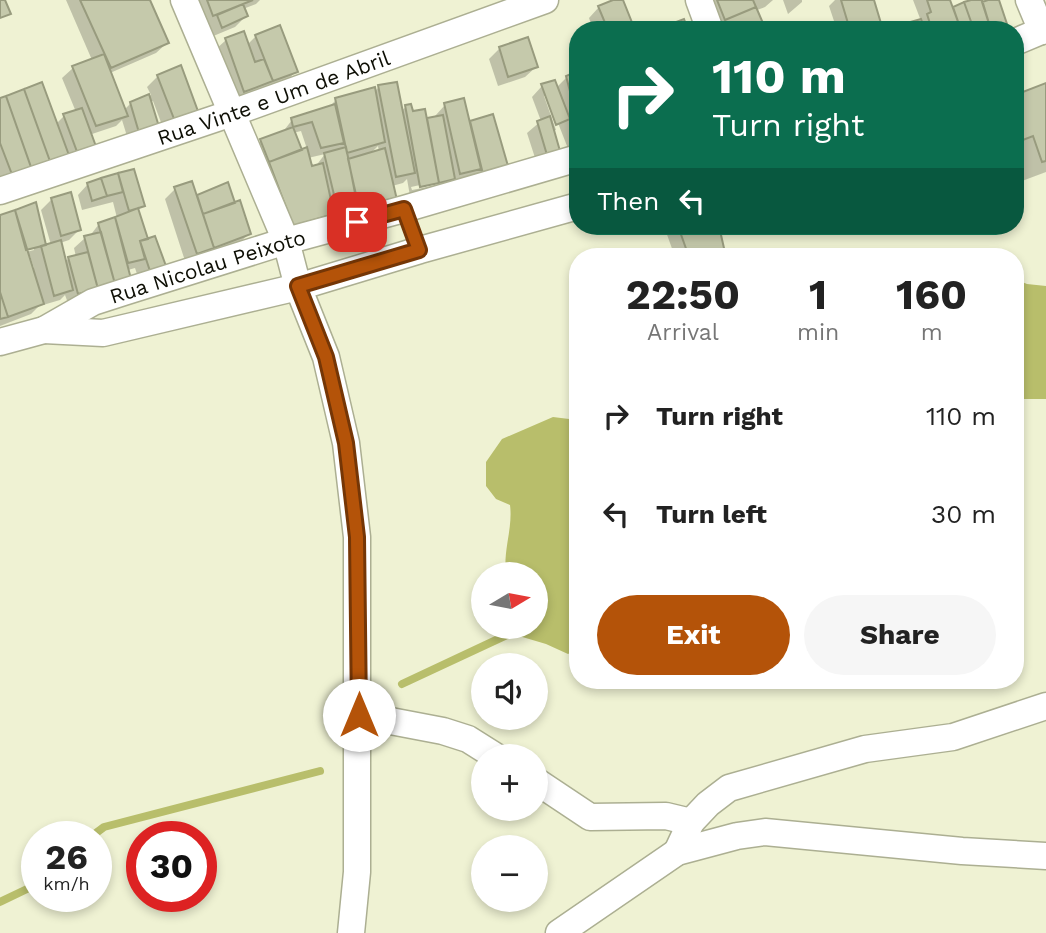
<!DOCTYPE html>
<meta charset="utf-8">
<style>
:root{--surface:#fff;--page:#f6f6f6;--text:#222;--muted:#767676;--accent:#b45309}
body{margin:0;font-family:"Work Sans",sans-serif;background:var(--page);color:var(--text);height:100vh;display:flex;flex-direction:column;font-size:26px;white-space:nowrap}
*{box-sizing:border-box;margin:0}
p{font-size:23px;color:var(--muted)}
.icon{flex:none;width:38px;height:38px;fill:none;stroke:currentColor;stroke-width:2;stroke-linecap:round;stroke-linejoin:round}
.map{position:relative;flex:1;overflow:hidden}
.details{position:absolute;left:569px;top:248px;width:455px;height:441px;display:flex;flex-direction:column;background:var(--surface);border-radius:28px;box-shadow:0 4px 10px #0003}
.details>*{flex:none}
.top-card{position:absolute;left:569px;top:21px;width:455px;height:214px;border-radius:28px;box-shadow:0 4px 10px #0003;background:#0b6e4f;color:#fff;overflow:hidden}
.needle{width:46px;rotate:80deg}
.buttons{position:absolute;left:471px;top:562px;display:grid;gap:14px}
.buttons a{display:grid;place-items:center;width:77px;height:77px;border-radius:50%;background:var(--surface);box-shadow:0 4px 10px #0003;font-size:35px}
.speed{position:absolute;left:21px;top:821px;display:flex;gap:14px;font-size:35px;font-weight:700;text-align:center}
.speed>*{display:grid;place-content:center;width:91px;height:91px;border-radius:50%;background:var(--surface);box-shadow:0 4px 10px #0003;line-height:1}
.speed small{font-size:18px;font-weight:400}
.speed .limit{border:10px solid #d22;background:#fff;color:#111}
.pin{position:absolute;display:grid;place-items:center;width:60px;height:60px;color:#fff;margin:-30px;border-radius:14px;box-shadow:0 4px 10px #0006}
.me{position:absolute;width:77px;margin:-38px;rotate:0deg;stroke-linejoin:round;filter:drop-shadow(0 0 5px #0008)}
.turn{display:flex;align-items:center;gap:24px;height:147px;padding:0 28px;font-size:32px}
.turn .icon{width:91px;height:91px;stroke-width:2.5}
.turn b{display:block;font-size:49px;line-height:60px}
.then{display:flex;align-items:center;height:66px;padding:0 28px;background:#0003;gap:14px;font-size:26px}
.eta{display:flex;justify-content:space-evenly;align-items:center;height:119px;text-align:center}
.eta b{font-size:42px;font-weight:700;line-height:49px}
.cta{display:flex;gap:14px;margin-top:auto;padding:14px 28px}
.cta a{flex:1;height:80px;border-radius:42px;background:var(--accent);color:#fff;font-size:28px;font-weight:700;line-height:80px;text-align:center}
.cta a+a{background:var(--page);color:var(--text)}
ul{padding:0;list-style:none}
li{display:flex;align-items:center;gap:21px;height:98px;padding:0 28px}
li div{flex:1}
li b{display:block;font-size:26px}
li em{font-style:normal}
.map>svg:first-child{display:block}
.water{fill:#b8be6b}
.shadow{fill:#0003;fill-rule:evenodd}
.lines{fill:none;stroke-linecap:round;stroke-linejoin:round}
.stream{stroke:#b8be6b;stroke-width:8}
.building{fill:#c5c9ab;stroke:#989b7e;stroke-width:2}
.minor-casing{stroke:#acaf92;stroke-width:29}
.minor{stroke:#fff;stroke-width:26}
.route-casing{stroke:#753606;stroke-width:18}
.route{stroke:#b45309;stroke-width:12}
.labels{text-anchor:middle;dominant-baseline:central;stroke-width:7;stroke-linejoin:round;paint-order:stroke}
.street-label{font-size:21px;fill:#0d0e04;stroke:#fcfeec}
</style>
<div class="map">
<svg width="1046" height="933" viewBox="0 0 1046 933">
<rect width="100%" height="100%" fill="#eff2d3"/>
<path class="water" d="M1015 279 1027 284 1046 286V399H1015Z
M553 417 577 420 578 649 568 654 546 644 519 636 515 627 536 626V574H506C503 550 513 528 510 505L496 499 486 486V462L502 439Z"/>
<path class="shadow" d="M66 0H148L167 43 156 53 110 73 124 110 131 103 151 95 147 87 158 76 197 114 165 133 153 101 150 102 158 129 130 146 122 120 116 126 89 135 96 152 0 180V101L56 124 64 116 76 112 62 78 73 68 92 60Z
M193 0H260L256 4 243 9 246 16 235 27 211 37Z
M617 0H621L633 30H593L589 18 599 7Z
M703 0H773L765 7 757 10 765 30H714Z
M783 0H802V2L788 14Z
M835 0H872L881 30H837L829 6Z
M913 0H949L952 10 977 0H980L981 5 997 0 1008 30H893L921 21Z
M256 36 296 71 286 82 234 101 215 50 226 40 247 45Z
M500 48 536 67 525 77 498 86 489 59Z
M578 73V148L569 151 547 95 544 96 556 130 552 131 558 151 537 164 527 133 541 121 532 97 542 86 556 88 567 77Z
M1046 85V172L1022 181 1015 163V96Z
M379 87 401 111 406 107 411 113 425 120 435 118V116L445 105 469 123 492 116 506 166 410 196 407 179 403 183 392 186 349 218 346 203 331 207 332 213 322 224 283 236 251 151 261 141 282 133 292 120 327 109 336 100 374 92ZM301 131 307 149 301 152 293 133ZM378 146 379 152 370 154ZM325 154 315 167 311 168 308 158ZM443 180V184L412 190 411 187Z
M133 171 143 206 137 211 146 241 164 266 139 280 135 268 128 270 68 303 65 295 60 300 43 305V302L31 314 0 326V216L45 247 51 245 41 210 52 199 79 230 69 240 60 243 65 262 69 258 76 257 74 248 85 238 89 237 99 224 117 218 113 202 82 210 78 195 88 184ZM34 246V250L18 254ZM30 256 34 268 31 269 27 257Z
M227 184 249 234 238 244 186 264 165 199 175 189 196 197Z
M668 226H717L725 257H675L665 229Z"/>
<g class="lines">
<path class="stream" d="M402 684 526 626
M92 836 104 827 320 771
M0 902 27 889 37 881"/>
</g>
<path class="building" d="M0 0H5L11 14 0 18Z
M80 0H150L169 43 111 68Z
M207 0H253L213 16Z
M613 0H623L635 30H608L598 6Z
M717 0H753L756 7 725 20Z
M841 0H874L883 30H850Z
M927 0H950L961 30H932L927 14 931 12Z
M971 0H982L991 30H974L964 2Z
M988 0H999L1009 30H991L982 2Z
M964 2 974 30H961L953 7Z
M243 4 248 16 222 28 217 15Z
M756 7 766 30H730L725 20Z
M684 19 688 30H655Z
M921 19 925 30H894L893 27Z
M280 25 298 72 273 81 255 35Z
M244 31 255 62 264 59 273 81 244 92 225 38Z
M528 37 538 67 508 77 499 47Z
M104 54 128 116 96 126 72 66Z
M181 65 199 114 176 124 157 75Z
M578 71V137L570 119 576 114 566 76Z
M555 80 570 119 556 125 541 84Z
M42 82 70 158 51 164 24 89Z
M397 82 415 173 396 177 378 85Z
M1046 83V161L1042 162 1033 136 1015 143V95Z
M375 87 385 142 347 153 335 98Z
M24 89 51 164 32 170 6 96Z
M149 94 160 130 140 136 130 102Z
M6 96 32 170 13 177 0 143V98Z
M464 98 481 169 460 174 444 103Z
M335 104 344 143 321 148 312 122 293 127 291 118Z
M411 104 413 111 425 109 439 183 420 187 405 105Z
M82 108 98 152 79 157 63 114Z
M493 114 508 166 483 174 470 121Z
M443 115 455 179 439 183 427 118Z
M550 116 560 151 547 155 537 121Z
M293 127 302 150 269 162 260 139Z
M307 147 312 166 323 163 334 214 293 226 269 162Z
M346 147 355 193 335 199 324 153Z
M385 148 397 200 359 208 348 159Z
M134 169 145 206 129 211 118 173Z
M118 173 123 192 107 196 101 178Z
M101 178 107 196 92 201 87 183Z
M192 181 214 248 197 254 174 187Z
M228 182 235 203 203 214 197 195Z
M71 192 81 230 61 236 51 198Z
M240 200 251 234 214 248 203 214Z
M36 202 46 245 26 250 15 210Z
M138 208 148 239 140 241 145 259 128 263 115 217Z
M15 210 44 304 8 317 0 292V215Z
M115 217 131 279 115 284 98 223Z
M678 226H719L726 257H689Z
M101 232 115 284 98 289 84 236Z
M155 236 166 266 150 271 140 241Z
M61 240 73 290 54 296 41 246Z
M88 252 98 289 78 294 68 257Z
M0 292 8 317 0 319Z"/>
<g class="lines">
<defs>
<g id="minor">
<path d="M184 0 286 241 298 287 326 357 346 443 357 537V872L351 933"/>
<path d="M699 0 710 30"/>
<path d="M1029 0 1042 31"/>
<path d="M1015 42 1046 29"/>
<path id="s1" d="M0 191 232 113 545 0"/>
<path d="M44 330 103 333 298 287 420 250 578 206"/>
<path id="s2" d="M0 342 44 330 93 302 124 292 286 241 404 209 578 158"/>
<path d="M359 715 443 731 468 739 495 756"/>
<path d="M536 781 590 817 666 816 691 822"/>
<path d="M677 852 691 822 708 804 729 788 865 749 953 737 1046 706"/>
<path d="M559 933 677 852 737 836 765 832 962 851 1046 856"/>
</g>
</defs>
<use href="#minor" class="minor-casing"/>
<use href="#minor" class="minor"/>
</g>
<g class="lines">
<defs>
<path id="route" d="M357 222 404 209 419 250 298 286 326 357 346 443 357 537 359 715"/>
</defs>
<use href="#route" class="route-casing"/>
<use href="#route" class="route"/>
</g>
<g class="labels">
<g class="street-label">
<text stroke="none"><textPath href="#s1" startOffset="289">Rua Vinte e Um de Abril</textPath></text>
<text stroke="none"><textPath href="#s2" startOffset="222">Rua Nicolau Peixoto</textPath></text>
</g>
</g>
</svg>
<div class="buttons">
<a><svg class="needle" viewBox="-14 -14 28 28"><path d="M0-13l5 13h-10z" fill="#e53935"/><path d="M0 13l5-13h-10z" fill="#767676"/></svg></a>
<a><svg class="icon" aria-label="sound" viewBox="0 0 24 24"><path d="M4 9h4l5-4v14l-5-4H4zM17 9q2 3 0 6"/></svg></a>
<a>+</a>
<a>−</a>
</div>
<div class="speed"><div>26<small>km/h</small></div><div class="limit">30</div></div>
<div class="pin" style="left:357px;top:222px;background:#d93025"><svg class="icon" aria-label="arrive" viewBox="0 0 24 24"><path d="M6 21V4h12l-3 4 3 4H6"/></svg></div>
<svg class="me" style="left:359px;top:715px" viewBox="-20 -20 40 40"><circle r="19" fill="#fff"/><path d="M0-13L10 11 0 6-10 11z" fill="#b45309"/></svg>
<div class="top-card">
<div class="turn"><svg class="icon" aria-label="right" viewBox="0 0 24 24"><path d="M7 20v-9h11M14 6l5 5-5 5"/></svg><div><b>110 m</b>Turn right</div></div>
<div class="then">Then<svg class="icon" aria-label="left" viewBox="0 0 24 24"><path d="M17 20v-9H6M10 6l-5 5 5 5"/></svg></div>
</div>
<section class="details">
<div class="eta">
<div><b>22:50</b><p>Arrival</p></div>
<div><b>1</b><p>min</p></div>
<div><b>160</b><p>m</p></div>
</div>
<ul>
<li><svg class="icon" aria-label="right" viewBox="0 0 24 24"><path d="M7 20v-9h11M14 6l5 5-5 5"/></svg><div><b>Turn right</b></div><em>110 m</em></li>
<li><svg class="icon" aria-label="left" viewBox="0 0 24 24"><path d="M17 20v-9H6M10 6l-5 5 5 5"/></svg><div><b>Turn left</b></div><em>30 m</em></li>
</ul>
<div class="cta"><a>Exit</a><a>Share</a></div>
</section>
</div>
